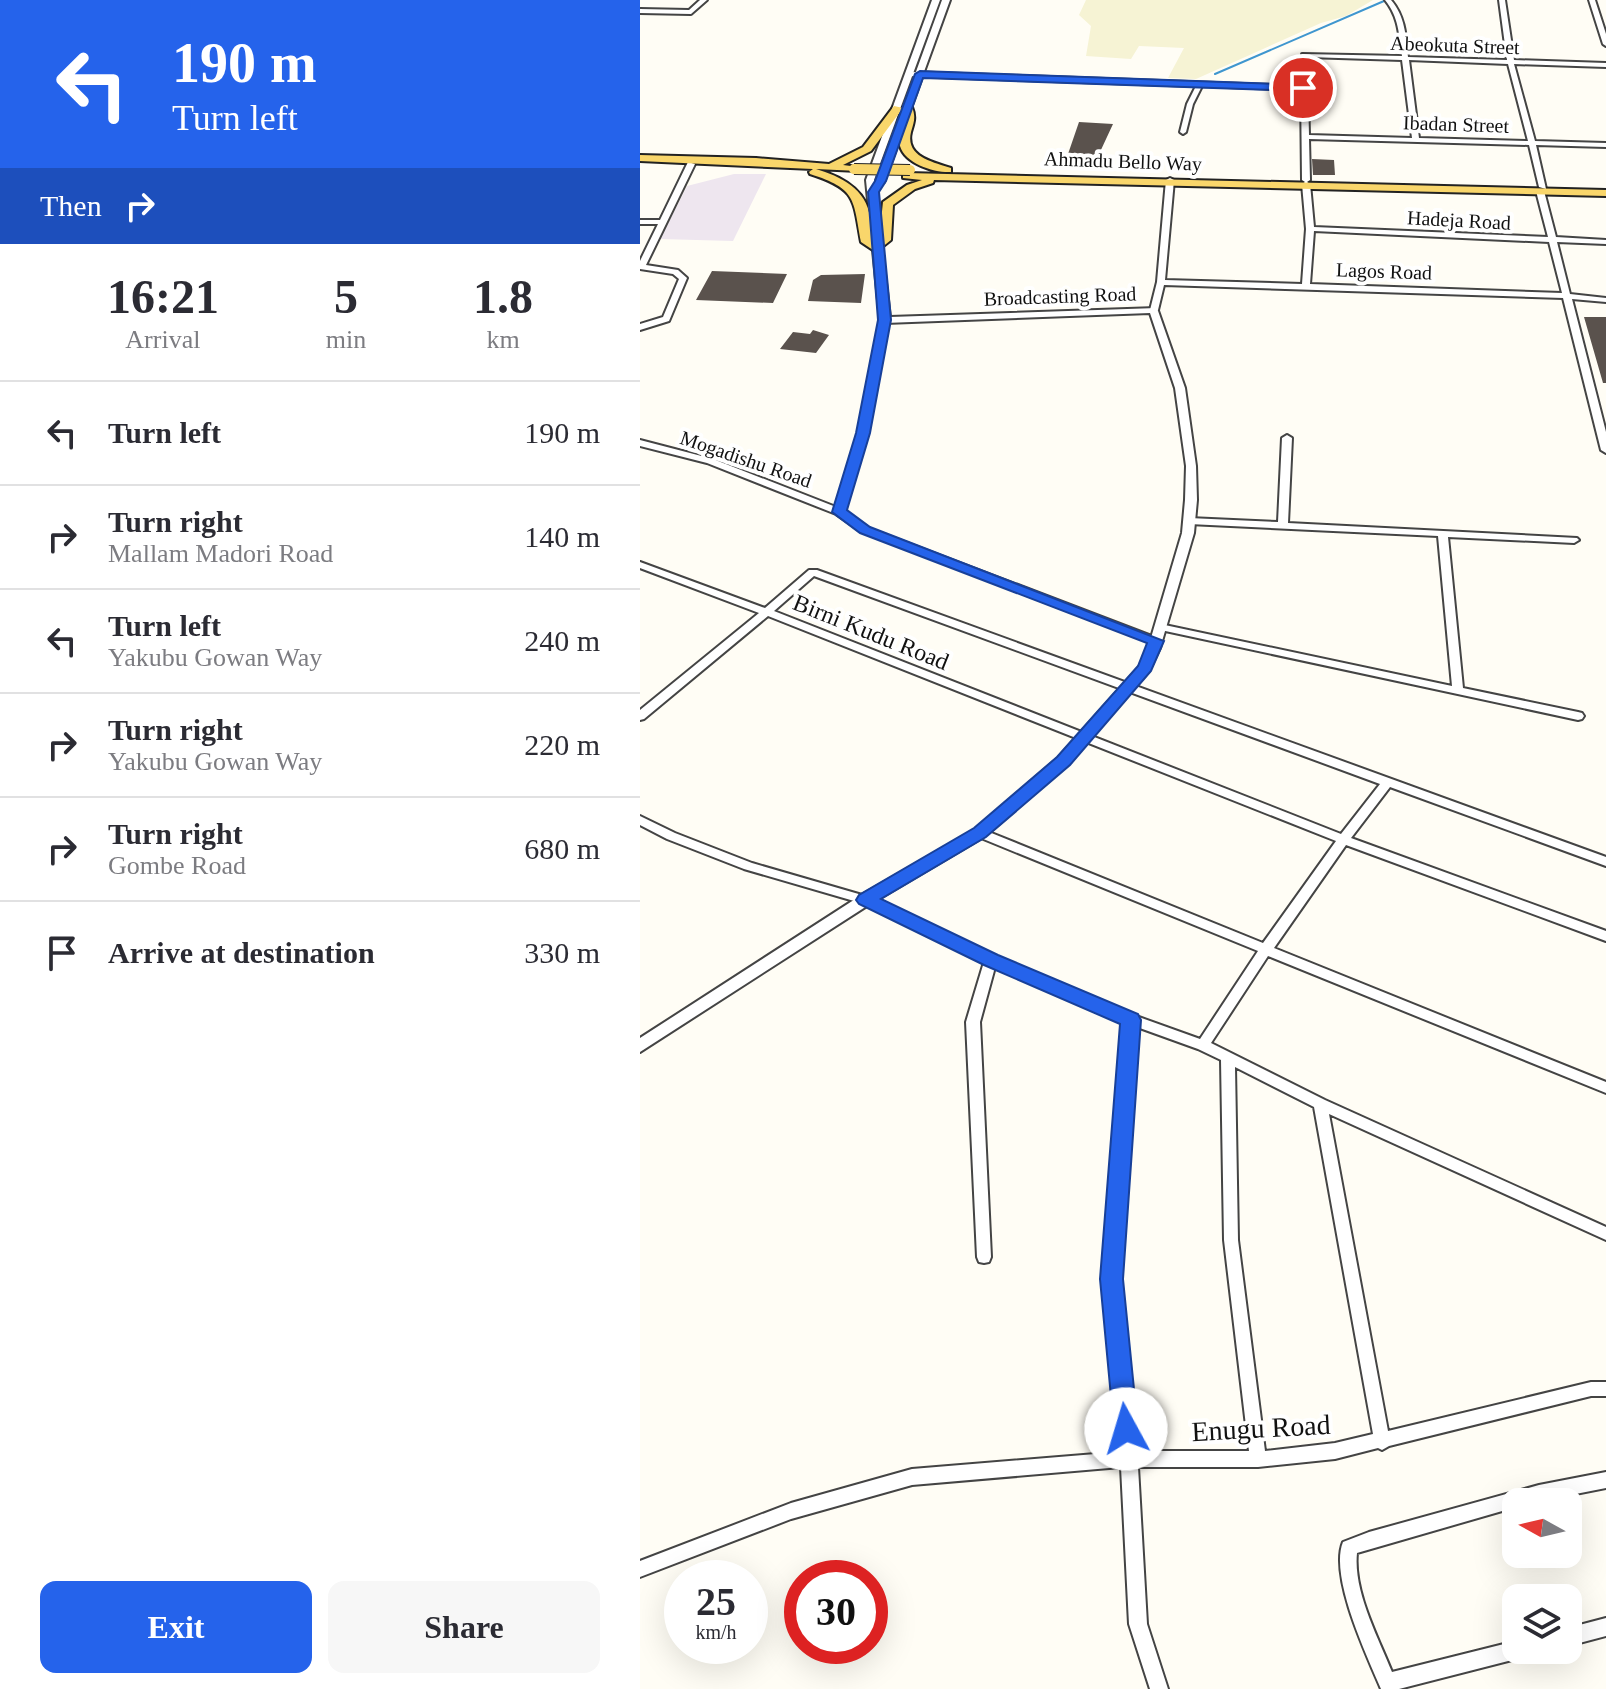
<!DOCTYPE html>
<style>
:root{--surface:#fff;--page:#f7f7f7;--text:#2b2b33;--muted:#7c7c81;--line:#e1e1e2;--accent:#2563eb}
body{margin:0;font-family:Georgia,serif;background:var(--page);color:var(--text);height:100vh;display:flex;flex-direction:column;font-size:30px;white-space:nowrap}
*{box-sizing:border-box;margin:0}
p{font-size:26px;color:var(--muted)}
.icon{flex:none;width:44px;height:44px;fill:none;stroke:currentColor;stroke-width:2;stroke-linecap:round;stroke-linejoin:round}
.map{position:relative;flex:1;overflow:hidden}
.drawer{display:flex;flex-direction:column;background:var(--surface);width:640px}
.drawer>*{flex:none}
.guide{background:#2563eb;color:#fff;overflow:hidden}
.needle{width:52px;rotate:278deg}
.controls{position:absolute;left:862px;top:1488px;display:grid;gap:16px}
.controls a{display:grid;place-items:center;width:80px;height:80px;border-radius:16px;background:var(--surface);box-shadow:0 8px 32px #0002;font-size:40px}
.speed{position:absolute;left:24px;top:1560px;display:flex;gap:16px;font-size:40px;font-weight:700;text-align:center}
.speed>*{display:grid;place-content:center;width:104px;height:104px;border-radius:50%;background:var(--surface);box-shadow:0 8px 32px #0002;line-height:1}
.speed small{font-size:20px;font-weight:400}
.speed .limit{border:12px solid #d22;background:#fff;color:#111}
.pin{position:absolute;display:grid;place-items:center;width:68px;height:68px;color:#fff;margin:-34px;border:4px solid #fff;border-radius:50%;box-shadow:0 2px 8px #0007}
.me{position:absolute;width:88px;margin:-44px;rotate:354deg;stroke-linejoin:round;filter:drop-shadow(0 0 6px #0008)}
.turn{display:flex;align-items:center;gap:28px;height:168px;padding:0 40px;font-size:36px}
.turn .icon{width:104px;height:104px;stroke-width:2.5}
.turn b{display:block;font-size:56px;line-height:68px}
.then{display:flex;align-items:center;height:76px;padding:0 40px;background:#0003;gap:16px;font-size:30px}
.eta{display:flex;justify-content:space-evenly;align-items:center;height:136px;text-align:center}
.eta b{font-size:48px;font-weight:700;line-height:56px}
.cta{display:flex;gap:16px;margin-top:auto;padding:16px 40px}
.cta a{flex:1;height:92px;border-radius:16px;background:var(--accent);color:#fff;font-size:32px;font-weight:700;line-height:92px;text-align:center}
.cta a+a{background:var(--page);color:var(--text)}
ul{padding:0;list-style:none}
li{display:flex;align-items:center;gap:24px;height:104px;padding:0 40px;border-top:2px solid var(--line)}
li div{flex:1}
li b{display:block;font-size:30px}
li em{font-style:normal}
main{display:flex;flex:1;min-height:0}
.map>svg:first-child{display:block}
.industrial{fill:#eee6ef}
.farmland{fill:#f6f3d4}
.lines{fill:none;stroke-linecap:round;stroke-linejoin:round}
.stream{stroke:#3f96cf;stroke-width:2}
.building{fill:#5a524d}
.minor-casing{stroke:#444;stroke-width:4}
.tertiary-casing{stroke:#444;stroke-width:4}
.primary-casing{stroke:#222;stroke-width:4}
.minor{fill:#fff;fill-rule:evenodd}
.tertiary{fill:#fff;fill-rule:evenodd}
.primary{fill:#f9d66b;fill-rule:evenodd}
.primary-bridge-casing{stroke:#222;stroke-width:12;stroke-linecap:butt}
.primary-bridge{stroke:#f9d66b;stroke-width:10}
.route{fill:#2563eb;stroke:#184099;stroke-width:2}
.labels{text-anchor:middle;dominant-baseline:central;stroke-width:8;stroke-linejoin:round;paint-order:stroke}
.far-street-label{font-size:20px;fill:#111;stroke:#fff}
.street-label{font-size:24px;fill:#111;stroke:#fff}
.near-street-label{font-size:28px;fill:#111;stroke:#fff}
</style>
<main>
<section class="drawer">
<div class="guide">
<div class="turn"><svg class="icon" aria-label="left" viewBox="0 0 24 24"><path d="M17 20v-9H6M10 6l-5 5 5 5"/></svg><div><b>190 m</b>Turn left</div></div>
<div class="then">Then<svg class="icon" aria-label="right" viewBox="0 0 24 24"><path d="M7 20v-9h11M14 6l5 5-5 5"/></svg></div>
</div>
<div class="eta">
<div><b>16:21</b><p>Arrival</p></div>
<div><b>5</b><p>min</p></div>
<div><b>1.8</b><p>km</p></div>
</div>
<ul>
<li><svg class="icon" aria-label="left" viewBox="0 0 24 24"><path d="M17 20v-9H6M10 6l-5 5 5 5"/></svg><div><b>Turn left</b></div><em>190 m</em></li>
<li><svg class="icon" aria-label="right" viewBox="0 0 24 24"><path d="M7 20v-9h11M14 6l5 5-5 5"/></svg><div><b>Turn right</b><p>Mallam Madori Road</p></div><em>140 m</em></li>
<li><svg class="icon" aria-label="left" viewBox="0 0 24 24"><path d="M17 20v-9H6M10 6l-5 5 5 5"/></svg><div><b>Turn left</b><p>Yakubu Gowan Way</p></div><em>240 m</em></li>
<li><svg class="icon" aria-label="right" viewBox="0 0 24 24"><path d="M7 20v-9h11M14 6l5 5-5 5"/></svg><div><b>Turn right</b><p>Yakubu Gowan Way</p></div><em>220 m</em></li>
<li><svg class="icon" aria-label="right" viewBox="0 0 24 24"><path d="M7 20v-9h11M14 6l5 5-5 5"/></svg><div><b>Turn right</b><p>Gombe Road</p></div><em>680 m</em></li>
<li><svg class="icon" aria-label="arrive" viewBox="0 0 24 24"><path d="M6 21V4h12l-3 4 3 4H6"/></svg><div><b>Arrive at destination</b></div><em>330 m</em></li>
</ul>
<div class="cta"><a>Exit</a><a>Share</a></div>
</section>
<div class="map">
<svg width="966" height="1689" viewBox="0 0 966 1689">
<rect width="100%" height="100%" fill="#fffdf5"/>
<path class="industrial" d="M94 174H126L93 241 20 239 47 186Z"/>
<path class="farmland" d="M446 0H733L706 16 681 23 556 79 528 78 544 48 499 46 491 59 446 56 451 26 439 15Z"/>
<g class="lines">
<path class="stream" d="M575 74 744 1"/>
</g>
<path class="building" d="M439 122 473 124 460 152 448 157 428 154Z
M672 159 694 160 695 175H673Z
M72 271 147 274 133 303 56 300Z
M225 274 221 303 168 301 173 280 181 275Z
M944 317H966V383H963Z
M173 330 189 335 176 353 140 349 153 332 170 334Z"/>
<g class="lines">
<defs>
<path id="minor" d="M60 0H67L51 14 0 13V9L49 10Z
M745 0H751C765 16 766 36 768 57L867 60 859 0H865L874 60 966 63V67L874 64 895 141 966 143V147L896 145 906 189 899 187 889 145 669 139 670 180 667 182 670 184 674 227 908 237 896 191 900 189 904 191 916 237 966 240V244L917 242 930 294 966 298V302L932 299 966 432V453L961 450 923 298 524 285 518 310 511 312 510 310 517 282 526 180 530 178 534 180 525 280 662 284 666 229 662 184 665 182 662 180 661 90 562 86 553 104 546 132 543 134 540 132 547 104 556 86 269 76 266 74 269 72 661 86 662 54 762 56C759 35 759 17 745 0ZM667 57 762 60 772 138 669 135ZM769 60 868 64 888 141 779 138ZM674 231 909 242 922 293 670 284Z
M949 0H955L966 34V46L963 44Z
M48 162 55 164 6 265 38 270 47 278 29 321 0 330V324L23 317 39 279 33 274 0 269V261L18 224H0V220H20Z
M242 318 249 320 228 433 204 511 228 528 520 639 521 641 520 643H512L222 532 196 514 67 463 0 446V440L73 459 196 507 218 433Z
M647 435 652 438 648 523 937 538 939 540 934 543 808 537 823 688 938 712 942 713 944 716 942 719 938 720 516 629 515 627 516 625 520 624 812 686 798 536 549 524 544 521 549 518 638 522 642 438Z
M0 562 125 608 169 570H177L966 857V866L750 787 711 838 966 931V941L706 845 634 948 966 1082V1093L628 956 571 1043 685 1100 966 1227V1240L689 1114 748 1431 951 1382H966V1396H951L749 1446 742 1450 738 1448 695 1459 618 1467H498L507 1624 528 1689H510L489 1624 481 1467 272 1485 151 1519 0 1577V1561L151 1503 272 1469 480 1452 463 1279 484 1023 355 967 340 1022 351 1257 349 1262 344 1263 339 1262 337 1257 326 1022 344 962 221 903 104 869 27 839 0 825V816L35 833 112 863 229 897 356 957 496 1016 560 1039 618 951 336 836 334 833 336 830H344L623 943 696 841 128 616 4 719 0 720V710L119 613 0 568ZM174 576 740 784 701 834 134 611ZM497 1027 558 1049 581 1060 584 1240 609 1451H496L479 1279ZM595 1067 674 1107 733 1434 695 1443 625 1451 598 1240Z
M966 1472V1488L895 1502H876V1507L717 1553C713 1591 738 1637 752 1672L876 1641V1650H885L882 1656 876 1659 759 1689H741C727 1656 689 1576 703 1542L729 1532 899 1485Z
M966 1618V1636L928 1646V1628Z"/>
<path id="tertiary" d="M292 0H300L234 180 250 317 517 308 545 388 556 466 557 500 554 533 520 648 509 671 428 764 345 836 230 904 0 1052V1038L220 896 335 830 418 758 499 667 508 648 542 533 545 500 546 466 535 388 510 313 245 323 240 320 226 180Z
M302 0H310L244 182 237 184 236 182Z"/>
<path id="primary" d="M254 106 263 108 231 151 203 165 218 167V171L176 169C200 176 227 189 230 218 231 227 230 235 235 242L239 239 243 202 267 185 282 180 263 178V174L267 173 966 190V196L294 180 293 183 275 189 253 205 251 240 236 252 221 242C213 199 217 189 170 174L169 172 173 169 0 161V155L116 158 189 164 223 147Z
M264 107H272C276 117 274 122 271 132 265 157 293 162 311 168V172C295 173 265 164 260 146 258 139 264 116 264 107Z"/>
</defs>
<use href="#minor" class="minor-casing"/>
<use href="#tertiary" class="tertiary-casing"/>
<use href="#primary" class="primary-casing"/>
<use href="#minor" class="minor"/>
<use href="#tertiary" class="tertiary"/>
<use href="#primary" class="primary"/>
<defs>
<path id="primary-bridge" d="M214 169 270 170"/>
</defs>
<use href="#primary-bridge" class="primary-bridge-casing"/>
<use href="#primary-bridge" class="primary-bridge"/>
</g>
<path class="route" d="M280 71 663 85 668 88 663 91 283 78 246 181 239 192 251 320 230 433 207 510 230 527 524 641 511 671 430 765 346 837 241 899 358 955 498 1014 501 1020 483 1279 498 1429 495 1437 486 1440 478 1437 474 1429 460 1279 480 1024 344 965 219 904 216 900 219 895 334 828 417 757 498 666 507 643 220 533 192 512 216 433 238 320 228 192 235 181 275 74Z"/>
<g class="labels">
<g class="far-street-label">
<text transform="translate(815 45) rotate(2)">Abeokuta Street</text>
<text transform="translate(816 124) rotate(2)">Ibadan Street</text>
<text transform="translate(483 161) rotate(2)">Ahmadu Bello Way</text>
<text transform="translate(819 220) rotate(3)">Hadeja Road</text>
<text transform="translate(744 271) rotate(2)">Lagos Road</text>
<text transform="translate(420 296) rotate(-2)">Broadcasting Road</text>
<text transform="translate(106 459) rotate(19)">Mogadishu Road</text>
</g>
<g class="street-label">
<text transform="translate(231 632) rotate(22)">Birni Kudu Road</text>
</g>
<g class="near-street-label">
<text transform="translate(621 1428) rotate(-3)">Enugu Road</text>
</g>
</g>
</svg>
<div class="controls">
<a><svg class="needle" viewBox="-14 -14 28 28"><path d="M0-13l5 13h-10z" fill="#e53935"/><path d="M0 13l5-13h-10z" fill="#7c7c81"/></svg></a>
<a><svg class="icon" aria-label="layers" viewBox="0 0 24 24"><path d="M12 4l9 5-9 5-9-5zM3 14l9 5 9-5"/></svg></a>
</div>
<div class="speed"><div>25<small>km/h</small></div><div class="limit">30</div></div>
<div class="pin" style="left:663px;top:88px;background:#d93025"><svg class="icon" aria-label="arrive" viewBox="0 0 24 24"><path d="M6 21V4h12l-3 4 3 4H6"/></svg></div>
<svg class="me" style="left:486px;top:1429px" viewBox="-20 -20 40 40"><circle r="19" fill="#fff"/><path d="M0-13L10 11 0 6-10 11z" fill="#2563eb"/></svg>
</div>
</main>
